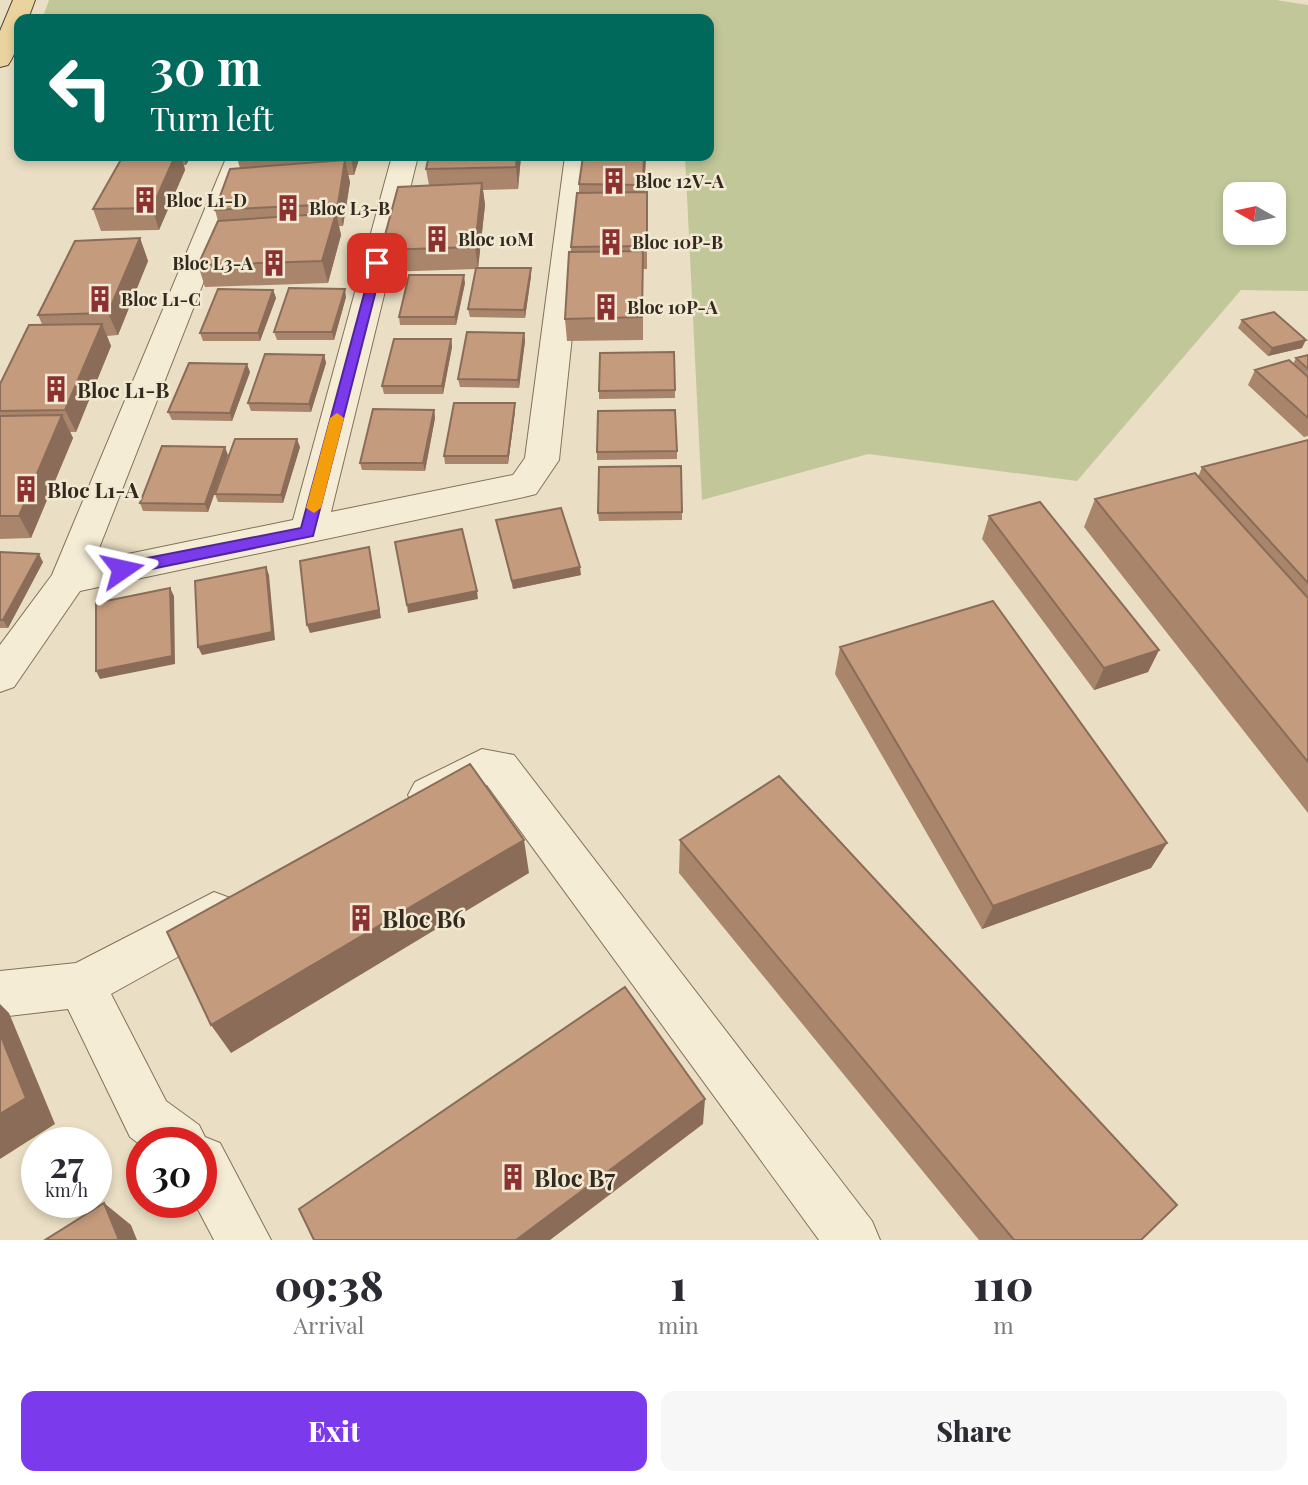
<!DOCTYPE html>
<style>
:root{--surface:#fff;--page:#f7f7f7;--text:#2b2b33;--muted:#7c7c81;--accent:#7c3aed}
body{margin:0;font-family:"Playfair Display",serif;background:var(--page);color:var(--text);height:100vh;display:flex;flex-direction:column;font-size:26px;white-space:nowrap}
*{box-sizing:border-box;margin:0}
p{font-size:23px;color:var(--muted)}
.icon{flex:none;width:38px;height:38px;fill:none;stroke:currentColor;stroke-width:2;stroke-linecap:round;stroke-linejoin:round}
.map{position:relative;height:1240px;overflow:hidden}
.panel{display:flex;flex-direction:column;background:var(--surface);flex:1}
.panel>*{flex:none}
.top-card{position:absolute;left:14px;top:14px;width:700px;height:147px;border-radius:14px;box-shadow:0 4px 10px #0003;background:#00695c;color:#fff;overflow:hidden}
.needle{width:46px;rotate:279deg}
.buttons{position:absolute;left:1223px;top:182px;display:grid;gap:14px}
.buttons a{display:grid;place-items:center;width:63px;height:63px;border-radius:14px;background:var(--surface);box-shadow:0 4px 10px #0003;font-size:35px}
.speed{position:absolute;left:21px;top:1127px;display:flex;gap:14px;font-size:35px;font-weight:700;text-align:center}
.speed>*{display:grid;place-content:center;width:91px;height:91px;border-radius:50%;background:var(--surface);box-shadow:0 4px 10px #0003;line-height:1}
.speed small{font-size:18px;font-weight:400}
.speed .limit{border:10px solid #d22;background:#fff;color:#111}
.pin{position:absolute;display:grid;place-items:center;width:60px;height:60px;color:#fff;margin:-30px;border-radius:14px;box-shadow:0 4px 10px #0006}
.me{position:absolute;width:77px;margin:-38px;rotate:79deg;stroke-linejoin:round;filter:drop-shadow(0 0 5px #0008)}
.turn{display:flex;align-items:center;gap:24px;height:147px;padding:0 21px;font-size:32px}
.turn .icon{width:91px;height:91px;stroke-width:2.5}
.turn b{display:block;font-size:49px;line-height:60px}
.eta{display:flex;justify-content:space-evenly;align-items:center;height:119px;text-align:center}
.eta b{font-size:42px;font-weight:800;line-height:49px}
.action{display:flex;gap:14px;margin-top:auto;padding:14px 21px}
.action a{flex:1;height:80px;border-radius:14px;background:var(--accent);color:#fff;font-size:28px;font-weight:800;line-height:80px;text-align:center}
.action a+a{background:var(--page);color:var(--text)}
.map>svg:first-child{display:block}
.green{fill:#c1c799;fill-rule:evenodd}
.lines{fill:none;stroke-linecap:round;stroke-linejoin:round}
.minor-casing{stroke:#83715c;stroke-width:2}
.major-casing{stroke:#513f30;stroke-width:2}
.minor{fill:#f5ecd6;fill-rule:evenodd}
.major{fill:#ead39e;fill-rule:evenodd}
.wall{fill:#a9856c}
.shaded-wall{fill:#8a6c58}
.building{fill:#c59b7d;stroke:#8a6c58;stroke-width:2}
.route{fill:#7c3aed;stroke:#51269a;stroke-width:2}
.slow{fill:#f59e0b}
.labels{text-anchor:middle;dominant-baseline:central;stroke-width:5;stroke-linejoin:round;paint-order:stroke}
.far-poi-label{font-size:18px;font-weight:bold;fill:#34291f;stroke:#f2e9d3;text-anchor:start}
.poi-label{font-size:21px;font-weight:bold;fill:#34291f;stroke:#f2e9d3;text-anchor:start}
.near-poi-label{font-size:24px;font-weight:bold;fill:#34291f;stroke:#f2e9d3;text-anchor:start}
</style>
<div class="map">
<svg width="1308" height="1240" viewBox="0 0 1308 1240">
<rect width="100%" height="100%" fill="#eadfc4"/>
<path class="green" d="M49 0H1276L1308 5V291L1241 290 1077 481 868 454 702 500 685 156H709V19H42ZM1274 194V233H1236V194Z"/>
<g class="lines">
<defs>
<path id="minor" d="M227 156H253L94 561 293 520 392 156H418L331 512 513 475 525 458 565 156H591L559 460 536 494 524 497 80 591 14 687 0 692V645L52 575Z
M482 749 514 755 872 1221 880 1240H819L487 785 430 813 415 808 408 795 415 782Z
M214 892 230 898 237 913 230 928 111 994 166 1101 199 1125 205 1137 220 1143 271 1240H214L194 1202H201V1143H142V1146L130 1137 68 1009 0 1017V971L76 963Z"/>
<path id="major" d="M13 0H35L28 19H19C19 36 18 51 8 65L0 67V31Z"/>
</defs>
<use href="#minor" class="minor-casing"/>
<use href="#major" class="major-casing"/>
<use href="#minor" class="minor"/>
<use href="#major" class="major"/>
</g>
<path class="wall" d="M123 156H191L186 165H184L185 170 159 230 101 231 93 209Z
M238 156H360L354 175H348L350 182 343 226H339L341 235 328 283 205 287 198 265 218 221 215 210 240 168 237 158Z
M429 156H521L518 189 483 190 485 205 478 268 531 276 525 318 470 317 468 309 476 269 385 272 381 250 429 185 426 169Z
M646 156 644 192H647V269H643V340L567 341 565 319 571 247 579 193V184Z
M140 238 148 261 118 335 107 336 111 346 76 432H70L73 438 31 538 0 539V384L42 324 38 315Z
M465 283 456 325H400L399 317Z
M273 290 276 298 260 341H203L200 333Z
M346 297 334 340H277L274 332Z
M1242 320 1302 348 1268 356 1238 328Z
M524 333 525 341 519 388 460 387 458 379Z
M451 339 452 347 443 394H384L382 386Z
M324 355 326 363 311 412 251 411 248 403Z
M1308 355V436L1304 437 1248 385 1255 370 1293 364 1296 358Z
M250 372 232 421 172 420 168 412Z
M675 390V398L599 399V391Z
M434 410 435 418 425 471 362 470 360 463Z
M515 411 508 464H445L444 456Z
M1308 440V813L1084 527 1095 499 1198 477 1202 467Z
M300 447 283 503 218 502 215 494Z
M677 451V459L597 460V452Z
M228 455 208 512 143 511 140 503Z
M682 512V520L599 521 598 513Z
M989 516 1159 650 1148 672 1094 690 982 539Z
M496 520 581 575 513 589Z
M0 552 43 562 8 628H0Z
M840 647 1167 843 1151 868 982 929 835 674Z
M680 840 1141 1240H979L679 873Z"/>
<path class="shaded-wall" d="M175 156H181L185 170 159 230 152 208Z
M183 156H191L186 165Z
M351 156H360L354 175Z
M517 156H521L518 189 516 167Z
M644 156H646L643 207V185Z
M345 160 350 182 343 226 338 204Z
M482 183 485 205 478 269 475 247Z
M336 213 341 235 328 283 322 261Z
M140 238 148 261 118 335 108 313Z
M531 268V276L525 318 524 310Z
M464 275 465 283 456 325 455 317Z
M345 289 346 297 334 340 332 332Z
M273 290 276 298 260 341 258 333Z
M102 324 111 346 76 432 65 410Z
M524 333 525 341 519 388 518 380Z
M451 339 452 347 443 394 442 386Z
M1306 340 1302 348 1268 356 1272 348Z
M324 355 326 363 311 412 309 404Z
M247 364 250 372 232 421 230 413Z
M515 403V411L508 464V456Z
M434 410 435 418 425 471 423 463Z
M62 415 73 438 31 538 19 516Z
M297 439 300 447 283 503 281 495Z
M225 447 228 455 208 512 205 504Z
M369 547 381 618 310 633 307 625Z
M39 554 43 562 8 628 3 620Z
M266 567 269 575 275 640 202 655 198 647Z
M580 567 581 575 513 589 512 581Z
M170 588 174 596 175 664 100 679 96 671Z
M477 591 478 599 408 613 407 605Z
M1159 650 1148 672 1094 690 1104 668Z
M524 840 529 873 231 1053 211 1025Z
M1167 843 1151 868 982 929 993 906Z
M0 1004 9 1013 55 1124 0 1159Z
M705 1099 703 1124 550 1240H516Z
M104 1203 131 1225 137 1240H119Z"/>
<path class="building" d="M123 156H175L152 208 93 209Z
M238 156H280L237 158Z
M429 156H517L516 167 426 169Z
M583 156H644L643 185 579 184Z
M345 160 338 204 215 210 230 169Z
M482 183 475 247 381 250 398 187Z
M647 192V246L571 247 577 193Z
M336 213 322 261 198 265 218 221Z
M140 238 108 313 38 315 75 241Z
M643 251 642 317 565 319 569 252Z
M476 268H531L524 310 468 309Z
M409 275H464L455 317H399Z
M289 288 345 289 332 332H274Z
M218 289 273 290 258 333H200Z
M1274 312 1306 340 1272 348 1242 320Z
M102 324 65 410 0 411V384L29 325Z
M467 332 524 333 518 380 458 379Z
M394 339H451L442 386H382Z
M674 352 675 390 599 391 600 353Z
M265 354 324 355 309 404 248 403Z
M1308 355V369L1296 358Z
M1289 360 1308 377V418L1255 370Z
M189 363 247 364 230 413 168 412Z
M454 403H515L508 456H444Z
M373 409 434 410 423 463H360Z
M675 410 677 451 597 452 598 411Z
M62 415 19 516H0V416Z
M235 439H297L281 495 215 494Z
M1308 440V583L1202 467Z
M162 446 225 447 205 504 140 503Z
M681 466 682 512 598 513 599 467Z
M1195 473 1308 598V762L1095 499Z
M1040 502 1159 650 1104 668 989 516Z
M561 508 580 567 512 581 496 520Z
M462 529 477 591 407 605 395 542Z
M369 547 379 610 307 625 300 561Z
M0 552 39 554 3 620H0Z
M266 567 272 632 198 647 195 581Z
M170 588 172 656 96 671V603Z
M993 601 1167 843 993 906 840 647Z
M470 764 524 840 211 1025 167 932Z
M779 776 1177 1205 1141 1240H1014L680 840Z
M625 987 705 1099 516 1240H314L299 1209Z
M0 1034 26 1098 0 1114Z
M104 1203 119 1240H45Z"/>
<path class="route" d="M373 261 383 263 313 536 122 575 116 573 114 569 122 563 301 528Z"/>
<path class="slow" d="M337 413 344 418 321 508 314 513 306 508 330 418Z"/>
<defs>
<symbol id="building-bare" viewBox="-9 -9 18 18"><path d="M-4-6H4V6H1V3H-1V6H-4ZM-2.5-4.3h1.7v1.8h-1.7ZM.8-4.3h1.7v1.8H.8ZM-2.5-1h1.7V.8h-1.7ZM.8-1h1.7V.8H.8Z" fill="#8c3131" stroke="#f2e9d3" stroke-width="2.5" paint-order="stroke"/></symbol>
</defs>
<g fill-rule="evenodd">
<use href="#building-bare" x="595" y="162" width="38" height="38"/>
<use href="#building-bare" x="126" y="181" width="38" height="38"/>
<use href="#building-bare" x="269" y="189" width="38" height="38"/>
<use href="#building-bare" x="418" y="220" width="38" height="38"/>
<use href="#building-bare" x="592" y="223" width="38" height="38"/>
<use href="#building-bare" x="255" y="244" width="38" height="38"/>
<use href="#building-bare" x="81" y="280" width="38" height="38"/>
<use href="#building-bare" x="587" y="288" width="38" height="38"/>
<use href="#building-bare" x="37" y="370" width="38" height="38"/>
<use href="#building-bare" x="7" y="470" width="38" height="38"/>
<use href="#building-bare" x="342" y="899" width="38" height="38"/>
<use href="#building-bare" x="494" y="1158" width="38" height="38"/>
</g>
<g class="labels">
<g class="far-poi-label">
<text x="635" y="181">Bloc 12V-A</text>
<text x="166" y="200">Bloc L1-D</text>
<text x="309" y="208">Bloc L3-B</text>
<text x="458" y="239">Bloc 10M</text>
<text x="632" y="242">Bloc 10P-B</text>
<text x="253" y="263" text-anchor="end">Bloc L3-A</text>
<text x="121" y="299">Bloc L1-C</text>
<text x="627" y="307">Bloc 10P-A</text>
</g>
<g class="poi-label">
<text x="77" y="389">Bloc L1-B</text>
<text x="47" y="489">Bloc L1-A</text>
</g>
<g class="near-poi-label">
<text x="382" y="918">Bloc B6</text>
<text x="534" y="1177">Bloc B7</text>
</g>
</g>
</svg>
<div class="buttons">
<a><svg class="needle" viewBox="-14 -14 28 28"><path d="M0-13l5 13h-10z" fill="#e53935"/><path d="M0 13l5-13h-10z" fill="#7c7c81"/></svg></a>
</div>
<div class="speed"><div>27<small>km/h</small></div><div class="limit">30</div></div>
<div class="pin" style="left:377px;top:263px;background:#d93025"><svg class="icon" aria-label="arrive" viewBox="0 0 24 24"><path d="M6 21V4h12l-3 4 3 4H6"/></svg></div>
<svg class="me" style="left:122px;top:569px" viewBox="-20 -20 40 40"><path d="M0-17L14 15 0 8-14 15z" fill="#7c3aed" stroke="#fff" stroke-width="4"/></svg>
<div class="top-card">
<div class="turn"><svg class="icon" aria-label="left" viewBox="0 0 24 24"><path d="M17 20v-9H6M10 6l-5 5 5 5"/></svg><div><b>30 m</b>Turn left</div></div>
</div>
</div>
<section class="panel">
<div class="eta">
<div><b>09:38</b><p>Arrival</p></div>
<div><b>1</b><p>min</p></div>
<div><b>110</b><p>m</p></div>
</div>
<div class="action"><a>Exit</a><a>Share</a></div>
</section>
